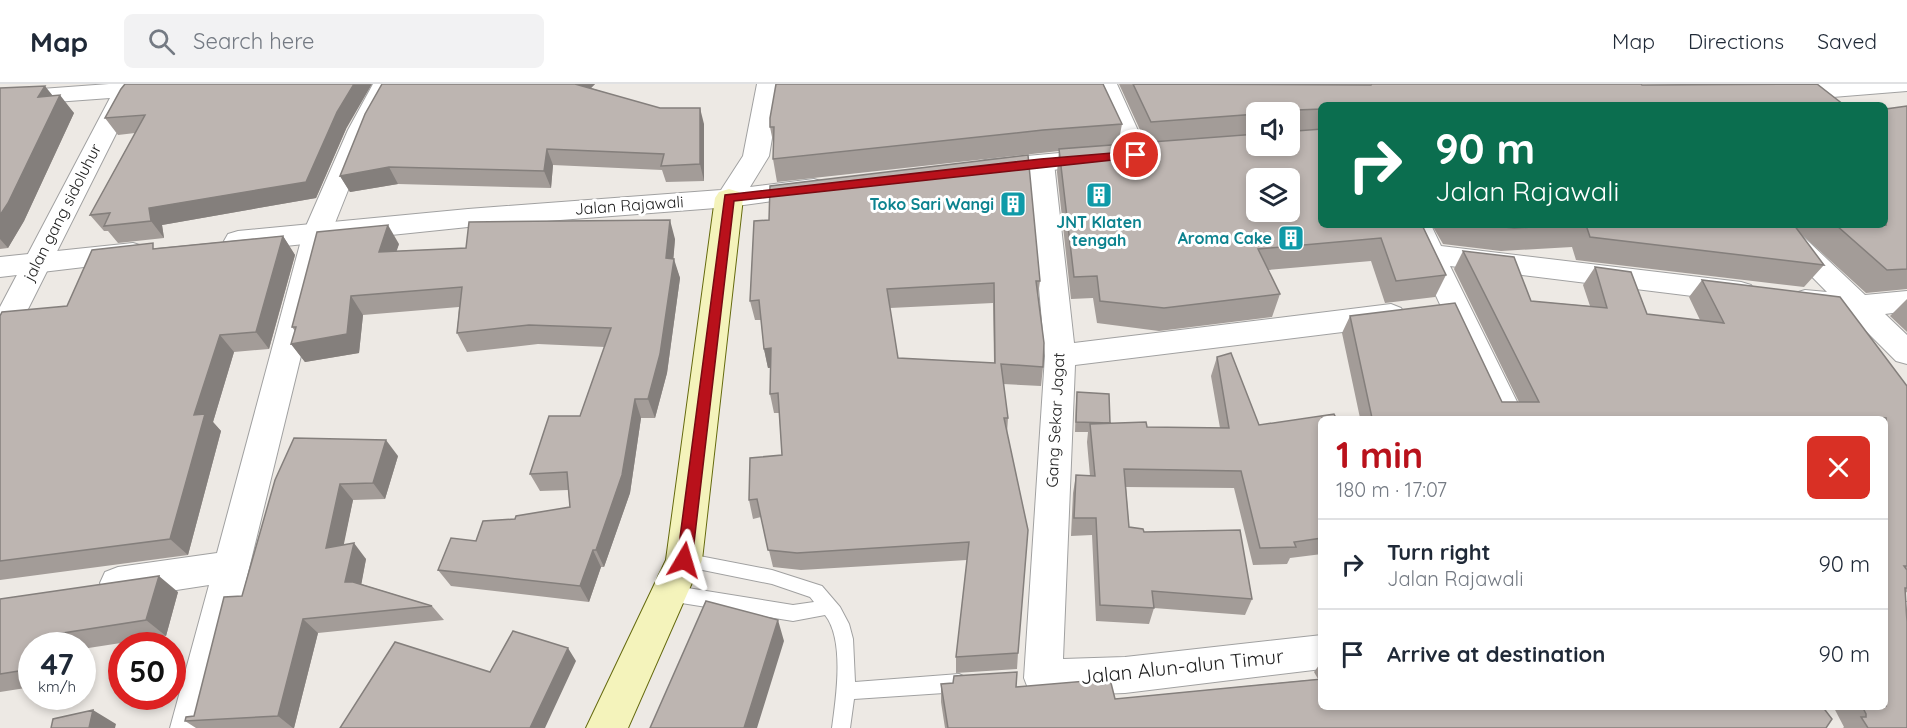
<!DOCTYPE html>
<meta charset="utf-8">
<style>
:root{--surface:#fff;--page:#f2f2f3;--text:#1f2937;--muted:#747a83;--line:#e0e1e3;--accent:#b9111b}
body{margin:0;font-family:Quicksand,sans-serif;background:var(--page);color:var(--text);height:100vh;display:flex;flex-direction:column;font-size:22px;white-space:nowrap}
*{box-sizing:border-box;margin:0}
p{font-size:20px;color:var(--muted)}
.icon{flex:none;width:33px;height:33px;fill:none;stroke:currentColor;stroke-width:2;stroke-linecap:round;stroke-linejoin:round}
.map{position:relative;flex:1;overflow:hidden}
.panel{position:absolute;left:1318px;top:332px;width:570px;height:294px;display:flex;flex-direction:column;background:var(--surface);border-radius:9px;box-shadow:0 3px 9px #0003}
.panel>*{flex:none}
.banner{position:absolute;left:1318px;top:18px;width:570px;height:126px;border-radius:9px;box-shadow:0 3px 9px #0003;background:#0b6e4f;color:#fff;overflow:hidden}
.fabs{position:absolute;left:1246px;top:18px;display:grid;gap:12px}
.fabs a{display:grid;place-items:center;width:54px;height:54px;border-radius:9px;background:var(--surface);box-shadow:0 3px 9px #0003;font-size:30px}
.speed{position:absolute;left:18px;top:548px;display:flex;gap:12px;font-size:30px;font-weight:700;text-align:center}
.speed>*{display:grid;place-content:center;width:78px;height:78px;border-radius:50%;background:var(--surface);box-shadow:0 3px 9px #0003;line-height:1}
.speed small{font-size:15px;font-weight:400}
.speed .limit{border:9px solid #d22;background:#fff;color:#111}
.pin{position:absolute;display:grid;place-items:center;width:51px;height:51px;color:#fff;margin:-26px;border:3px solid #fff;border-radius:50%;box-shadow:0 2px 6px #0007}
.me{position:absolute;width:66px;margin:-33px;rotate:7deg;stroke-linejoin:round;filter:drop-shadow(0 0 4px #0008)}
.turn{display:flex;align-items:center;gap:21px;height:126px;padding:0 18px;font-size:27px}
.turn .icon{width:78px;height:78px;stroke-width:2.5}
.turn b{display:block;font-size:42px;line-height:51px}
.round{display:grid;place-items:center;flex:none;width:63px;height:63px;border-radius:9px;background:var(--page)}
.headline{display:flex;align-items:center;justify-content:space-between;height:102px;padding:0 18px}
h1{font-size:36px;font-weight:700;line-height:45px;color:var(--accent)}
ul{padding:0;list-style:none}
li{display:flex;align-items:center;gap:18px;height:90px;padding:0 18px;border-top:2px solid var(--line)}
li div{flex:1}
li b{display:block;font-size:22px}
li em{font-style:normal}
header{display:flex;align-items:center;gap:36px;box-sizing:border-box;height:84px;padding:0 30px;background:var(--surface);border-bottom:2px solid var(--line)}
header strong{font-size:28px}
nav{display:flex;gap:33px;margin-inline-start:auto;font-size:21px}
.search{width:420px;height:54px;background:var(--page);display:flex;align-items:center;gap:15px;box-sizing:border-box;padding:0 21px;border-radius:9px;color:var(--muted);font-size:22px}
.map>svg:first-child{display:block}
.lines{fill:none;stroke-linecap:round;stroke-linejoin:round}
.service-casing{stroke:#a1a1a1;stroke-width:2}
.minor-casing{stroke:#a1a1a1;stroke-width:2}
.tertiary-casing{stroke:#a1a1a1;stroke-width:2}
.secondary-casing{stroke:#656a0e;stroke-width:2}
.service{fill:#fff;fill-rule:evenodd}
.minor{fill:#fff;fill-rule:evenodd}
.tertiary{fill:#fff;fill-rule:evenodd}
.secondary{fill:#f4f3bb;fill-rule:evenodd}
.wall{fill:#a39c98;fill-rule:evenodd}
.shaded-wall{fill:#847f7c}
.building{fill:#bdb5b1;stroke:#847f7c;stroke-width:1.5;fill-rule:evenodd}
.route{fill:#b9111b;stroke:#780b12;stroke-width:1.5}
.labels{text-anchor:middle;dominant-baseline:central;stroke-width:6;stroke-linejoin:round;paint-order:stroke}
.culture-label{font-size:16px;font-weight:bold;fill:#0d838f;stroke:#fff;text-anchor:end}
.street-label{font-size:16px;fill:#1d1d1d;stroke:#fff}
.near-street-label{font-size:20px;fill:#1d1d1d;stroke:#fff}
</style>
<header>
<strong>Map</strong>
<div class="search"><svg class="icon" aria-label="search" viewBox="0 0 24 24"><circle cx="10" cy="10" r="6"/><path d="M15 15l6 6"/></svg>Search here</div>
<nav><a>Map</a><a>Directions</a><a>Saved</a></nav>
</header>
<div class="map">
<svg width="1907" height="644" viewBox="0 0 1907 644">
<rect width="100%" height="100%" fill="#ede9e4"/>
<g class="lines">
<defs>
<path id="service" d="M684 469 772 486 822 502 840 523 849 540 853 555 855 598 959 590 965 593 968 599 965 605 959 608 854 615 850 644H832C836 614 845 556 825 531L793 537 669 517 663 514 660 509 663 504 669 501 793 521 814 518 810 513 772 500 678 481 676 476 678 471Z"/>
<path id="minor" d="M109 0H141L15 251 11 259 0 262V223L110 14 14 21 6 19 2 14 6 9 14 7Z
M373 0H397L372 46 331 149 210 644H170L209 501 118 515 105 510 100 499 105 488 118 483 217 469 303 149 348 46Z
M1093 0H1117L1149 71 1145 77 1136 79 1127 77Z
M1041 71 1050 73 1054 79 1074 259 1391 220 1401 224 1406 231 1401 238 1391 242 1075 281 1063 575 1125 573 1322 551V585L1125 609 1043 612 1029 607 1024 594 1045 272 1028 79 1032 73Z
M1403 141H1431L1441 162 1741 198 1751 201 1755 208 1751 215 1741 218 1450 182 1525 334H1493Z
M1761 141H1791L1865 211 1907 207V227L1885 230 1907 251V280L1896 277 1850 231 1795 223 1791 216 1795 209 1805 206 1827 208Z
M1907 518V552L1886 551V519Z"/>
<path id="tertiary" d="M757 0H781L769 72 750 103 814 95 824 98 828 104 824 110 729 123 468 143 238 167 228 164 224 157 228 150 238 147 468 125 721 106 743 72Z
M1814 0H1907V7L1783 17 1774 15 1771 10 1774 5Z
M1103 65 1112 67 1116 73 1112 79 985 94 975 91 972 85 975 79 985 76Z
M133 159 143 162 148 169 143 176 0 193V173Z"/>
<path id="secondary" d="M729 105 739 108 743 114 702 476 628 644H586L666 476 715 114 719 108Z"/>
</defs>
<use href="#service" class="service-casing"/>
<use href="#minor" class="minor-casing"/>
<use href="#tertiary" class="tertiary-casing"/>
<use href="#secondary" class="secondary-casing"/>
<use href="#service" class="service"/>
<use href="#minor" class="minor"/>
<use href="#tertiary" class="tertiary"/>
<use href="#secondary" class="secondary"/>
</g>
<path class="wall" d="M382 0H595L591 4 704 40V97L666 98 662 86 553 81 551 104 398 100 350 108 340 92Z
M1119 0H1641L1642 1 1817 0 1322 21V141H1422L1446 191 1435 213 1385 219 1371 177 1268 186 1280 210 1272 233 1159 247 1097 239 1093 214 1071 215 1057 88 1059 67 777 98 773 75 774 63 770 43 1122 40 1118 61 1146 59ZM1257 28H1290V62H1257Z
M0 4 53 12 74 29 24 137 8 164 0 165Z
M121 5 346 45 316 114 162 141 164 154 118 159 108 147H104L90 131 135 49 118 51 105 34Z
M1907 22V205L1866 209 1798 147 1824 181 1804 203 1576 176 1572 163 1501 167 1443 160 1432 141H1886Z
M754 137 1040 197 1038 212 1043 283 1041 302 1003 300 1008 334 1007 349 1018 569 1017 585 956 589V573L967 476 801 486 773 483 761 433 753 435 749 416 782 371 779 329H774L770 310 771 284H768L764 265 761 236H755L750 217ZM993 219 994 279 898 274 890 224Z
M283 152 295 171 269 265 234 268 213 338 221 347 188 471 0 496V232L67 222 157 164Z
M675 155 673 175 680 194 667 289 655 334H641L630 409 604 483H601L589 518 451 502 438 486 476 457 515 435 570 423 568 406 540 407 530 390 580 332 605 263 538 260 467 268 457 249 459 223 363 231 359 269 305 278 291 260 295 247 292 243 399 160 396 167Z
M1463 167 1531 217 1590 222 1583 201 1595 183 1647 230 1700 236 1689 213 1702 196 1907 302V508L1905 509 1907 644H1843L1844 643 1833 622H1886V334H1360L1342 249 1350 232 1502 318H1519L1454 185Z
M1907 215V248L1890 232Z
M1217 273 1259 341 1322 334V470L1290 474 1287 480 1253 481 1234 404 1126 403 1129 443 1144 448 1252 515 1245 531 1154 524 1149 540 1096 537 1092 451 1071 452 1073 409 1076 391 1090 392 1087 358 1088 348H1075L1076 318 1077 308 1110 339 1147 343 1220 344 1211 292Z
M398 372 385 415 353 416 343 461 366 475 361 500 432 522 444 536 318 549 294 644H196L185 637 194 632 242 512 275 396Z
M178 508 166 552 82 565V561H32V603L0 608V515Z
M1322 577V622L1826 644H945L941 618V600L1016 603 1115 615 1318 595 1314 588Z"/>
<path class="shaded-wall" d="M354 0H372L346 45 316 114 162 141 164 154 151 137 149 124 337 28Z
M574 0H595L579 16Z
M45 2 57 17 60 11 74 29 24 137 8 164 0 155V131L38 13Z
M700 24 704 40V97L700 80Z
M1295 37 1290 52V38Z
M547 65 553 81 551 104 544 87Z
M389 83 398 100 350 108 340 92Z
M670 136 675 155 672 193 666 174Z
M388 141 399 160 390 187 379 168Z
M283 152 295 171 269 265 256 248Z
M674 175 680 194 667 289 655 334 648 315Z
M351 212 363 231 359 269 305 278 291 260Z
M220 251 234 268 213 338 221 347 188 471 170 455 194 331Z
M771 264 775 283 768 284 764 265Z
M635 315 641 334 630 409 604 483 596 466Z
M386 356 398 372 385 415 373 399Z
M340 400 353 416 340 479 326 464Z
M354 459 366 475 359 513 345 498Z
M593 466 601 483 589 518 580 502Z
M159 492 178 508 166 552 146 536Z
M303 535 318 549 294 644H293L278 632Z
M778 536 784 557 757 644H744Z
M44 552 57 561H40Z
M568 564 576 577 545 644H530Z
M93 626 116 640 115 644H89Z"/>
<path class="building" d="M125 0H354L337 28 306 98 149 124 151 137 104 142 110 129 90 131 145 31 105 34 121 5Z
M382 0H575L660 24H700V80L661 82 664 70 547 65 544 87 389 83 340 92 365 30Z
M776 0H1103L1122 40 1043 46 773 75 774 43H770V34Z
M1133 0 1371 1 1372 0H1641L1642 1 1817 0 1844 21H1322V25L1297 26 1295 37 1290 38V28H1257V30L1151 38Z
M45 2 38 13 60 11 8 119 0 131V4Z
M1907 22V185L1887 186 1836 141H1886V25Z
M1290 45 1296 47 1322 45V141H1422L1446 191 1396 197 1381 154 1258 165 1280 210 1164 224 1100 217 1097 192 1074 193 1059 65 1257 50V62H1290ZM1257 94H1290V128H1257Z
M1028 71 1040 197H1036L1044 259 1043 283 1001 280 1008 334H1004L1028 446 1018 569 956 573 969 458 797 469 768 466 757 415 749 416 750 374 782 371 778 309 770 310 771 264 764 265 759 216 750 217 754 137 769 136 770 102ZM994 199 995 279 898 274 887 205Z
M670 136 666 174 674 175 660 270 648 315H635L622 391 596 466H593L580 502 438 486 451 454 476 457 483 437 515 435 516 432 570 423 567 388 530 390 549 332H580L611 244 529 241 457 249 462 203 351 212 347 250 291 260 296 243H292L317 148 388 141 379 168 466 164 469 138Z
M1485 141H1570L1514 144Z
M1586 141H1794L1824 181 1590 153Z
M283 152 256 248 220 251 194 331 205 330 170 455 0 477V232L2 228 67 222 92 166 153 159V165Z
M1463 167 1514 173 1531 217 1607 224 1595 183 1631 188 1647 230 1724 239 1702 196 1840 213 1907 302V482H1904L1907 486V504H1905L1907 538V644H1868L1861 633H1866V630L1862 622H1886V334H1372L1350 232 1455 219 1502 318H1539Z
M1231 269 1259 341 1334 330 1336 334H1322V454L1294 458 1296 463 1260 464 1241 387 1124 385 1129 443 1143 445 1144 448 1240 446 1252 515 1152 507 1154 524 1100 521 1096 434H1074L1076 391 1095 392 1090 340 1146 338 1147 343 1229 344 1217 273Z
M1077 308 1109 310 1110 339 1076 338Z
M294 354 386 356 373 399 340 400 326 464 354 459 345 498H353L432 522 303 535 278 632 185 637 186 633 194 632 224 513 242 512 275 396Z
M159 492 146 536 44 552 40 561H32V583L31 585 0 590V515Z
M706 517 778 536 744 644H650Z
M513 547 568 564 530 644H340L395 558 490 588Z
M1017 588 1016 603 1110 595 1115 615 1322 595V622H1822L1832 635 1826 644H948L941 600 953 599 954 592Z
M93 626 89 644H51L53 635Z"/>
<path class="route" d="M1136 67 1141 71 1140 73 734 117 692 476 690 480 684 482 679 480 677 476 725 111 1041 75Z"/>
<defs>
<symbol id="building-square" viewBox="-11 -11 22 22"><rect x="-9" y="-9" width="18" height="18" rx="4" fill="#0f9aa8" stroke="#fff"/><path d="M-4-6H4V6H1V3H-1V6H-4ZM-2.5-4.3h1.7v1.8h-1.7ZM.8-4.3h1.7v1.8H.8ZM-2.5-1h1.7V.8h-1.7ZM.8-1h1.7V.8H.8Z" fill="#fff"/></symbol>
</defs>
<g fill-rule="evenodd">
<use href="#building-square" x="1084" y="96" width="30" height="30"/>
<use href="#building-square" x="998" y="105" width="30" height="30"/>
<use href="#building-square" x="1276" y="139" width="30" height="30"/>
</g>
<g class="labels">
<g class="culture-label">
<text x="994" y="120">Toko Sari Wangi</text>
<text x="1099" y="138" text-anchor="middle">JNT Klaten<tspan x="1099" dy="18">tengah</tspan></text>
<text x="1272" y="154">Aroma Cake</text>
</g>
<g class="street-label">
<text transform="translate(629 121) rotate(-4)">Jalan Rajawali</text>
<text transform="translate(62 128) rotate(-63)">jalan gang sidoluhur</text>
<text transform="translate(1055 336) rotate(-87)">Gang Sekar Jagat</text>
</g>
<g class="near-street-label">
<text transform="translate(1182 582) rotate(-6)">Jalan Alun-alun Timur</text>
</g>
</g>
</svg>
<div class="fabs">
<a><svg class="icon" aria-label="sound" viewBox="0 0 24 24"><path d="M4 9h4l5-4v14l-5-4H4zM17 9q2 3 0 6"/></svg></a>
<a><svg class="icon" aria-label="layers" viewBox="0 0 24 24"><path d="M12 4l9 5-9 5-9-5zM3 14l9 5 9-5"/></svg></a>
</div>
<div class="speed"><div>47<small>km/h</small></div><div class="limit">50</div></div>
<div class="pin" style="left:1136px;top:71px;background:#d93025"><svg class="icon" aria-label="arrive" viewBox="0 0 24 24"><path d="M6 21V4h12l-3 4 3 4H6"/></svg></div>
<svg class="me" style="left:684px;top:476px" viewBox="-20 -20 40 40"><path d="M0-17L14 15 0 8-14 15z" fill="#b9111b" stroke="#fff" stroke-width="4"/></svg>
<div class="banner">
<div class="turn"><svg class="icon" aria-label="right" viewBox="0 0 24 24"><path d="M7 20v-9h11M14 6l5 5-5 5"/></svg><div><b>90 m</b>Jalan Rajawali</div></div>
</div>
<section class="panel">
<div class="headline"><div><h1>1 min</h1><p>180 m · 17:07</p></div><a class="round" style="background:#d93025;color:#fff"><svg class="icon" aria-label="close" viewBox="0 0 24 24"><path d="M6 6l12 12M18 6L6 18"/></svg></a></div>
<ul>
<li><svg class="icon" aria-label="right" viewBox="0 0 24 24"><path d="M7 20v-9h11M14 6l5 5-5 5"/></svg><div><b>Turn right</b><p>Jalan Rajawali</p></div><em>90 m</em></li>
<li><svg class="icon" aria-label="arrive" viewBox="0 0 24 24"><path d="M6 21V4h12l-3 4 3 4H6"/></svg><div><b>Arrive at destination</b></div><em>90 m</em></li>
</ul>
</section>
</div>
